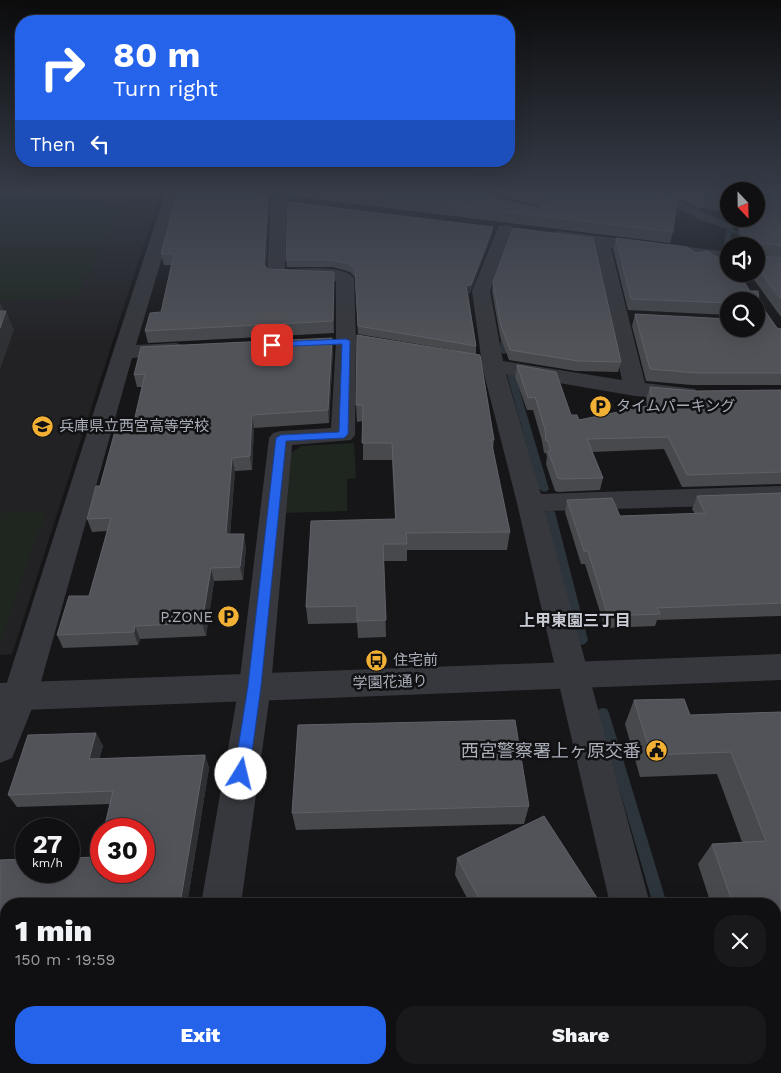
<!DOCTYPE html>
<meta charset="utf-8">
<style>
:root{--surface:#101012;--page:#19191b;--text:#f1f3f6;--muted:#9c9d9f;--line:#303032;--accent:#2563eb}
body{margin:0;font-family:"Work Sans","Noto Sans JP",sans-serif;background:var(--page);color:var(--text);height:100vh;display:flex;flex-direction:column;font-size:19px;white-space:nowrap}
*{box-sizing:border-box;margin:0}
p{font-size:16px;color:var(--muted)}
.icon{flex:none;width:28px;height:28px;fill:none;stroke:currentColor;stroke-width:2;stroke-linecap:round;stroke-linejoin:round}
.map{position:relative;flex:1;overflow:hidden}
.side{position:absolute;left:0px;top:898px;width:781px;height:176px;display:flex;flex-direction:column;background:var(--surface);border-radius:20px 20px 0 0;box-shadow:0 5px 20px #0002,0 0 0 1px var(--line)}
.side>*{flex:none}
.hud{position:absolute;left:15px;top:15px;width:500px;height:152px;border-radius:20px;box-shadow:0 5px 20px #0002,0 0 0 1px var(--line);background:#2563eb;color:#fff;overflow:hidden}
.needle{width:32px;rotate:158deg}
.tools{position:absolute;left:720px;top:182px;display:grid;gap:10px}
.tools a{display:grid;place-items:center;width:45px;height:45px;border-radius:50%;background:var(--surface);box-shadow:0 5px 20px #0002,0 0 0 1px var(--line);font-size:25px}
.speed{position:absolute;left:15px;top:818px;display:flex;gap:10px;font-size:25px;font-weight:700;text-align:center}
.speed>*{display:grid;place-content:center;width:65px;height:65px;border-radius:50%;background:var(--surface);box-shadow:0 5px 20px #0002,0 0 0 1px var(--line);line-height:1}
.speed small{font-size:12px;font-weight:400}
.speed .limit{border:8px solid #d22;background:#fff;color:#111}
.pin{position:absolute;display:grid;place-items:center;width:42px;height:42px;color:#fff;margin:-21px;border-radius:10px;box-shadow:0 2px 8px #0006}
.me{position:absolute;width:55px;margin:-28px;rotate:9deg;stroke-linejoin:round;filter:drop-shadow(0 0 4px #0008)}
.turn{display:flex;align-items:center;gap:18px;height:105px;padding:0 15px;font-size:22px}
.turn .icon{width:65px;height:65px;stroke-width:2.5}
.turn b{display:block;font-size:35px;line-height:42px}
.then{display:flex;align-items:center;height:48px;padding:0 15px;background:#0003;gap:10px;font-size:19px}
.round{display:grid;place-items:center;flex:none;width:52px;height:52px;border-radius:20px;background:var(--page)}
.overview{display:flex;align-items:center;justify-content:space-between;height:85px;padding:0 15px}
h1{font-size:30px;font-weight:800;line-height:38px}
.button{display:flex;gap:10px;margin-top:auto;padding:10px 15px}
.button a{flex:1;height:58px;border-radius:20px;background:var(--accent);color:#fff;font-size:20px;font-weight:800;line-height:58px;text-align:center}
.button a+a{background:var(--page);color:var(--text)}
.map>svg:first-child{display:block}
.built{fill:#222225}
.green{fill:#1e261f}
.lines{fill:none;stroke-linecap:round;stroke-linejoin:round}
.stream{fill:#2c353c;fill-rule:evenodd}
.service{fill:#37383d;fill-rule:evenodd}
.minor{fill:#37383d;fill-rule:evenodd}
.tertiary{fill:#37383d;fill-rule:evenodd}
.wall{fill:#47494d}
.shaded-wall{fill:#2f3033}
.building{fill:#525359;stroke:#5f6168}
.route{fill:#2563eb;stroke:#184099}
.labels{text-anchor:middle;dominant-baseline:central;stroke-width:5;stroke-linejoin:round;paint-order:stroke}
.poi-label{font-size:15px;fill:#a8adb8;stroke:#111113;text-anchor:start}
.street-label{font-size:15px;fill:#a8adb8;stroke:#111113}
.neighbourhood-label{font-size:16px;font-weight:bold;fill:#c9ccd4;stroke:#111113}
.near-poi-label{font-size:18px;fill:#a8adb8;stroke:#111113;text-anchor:end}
</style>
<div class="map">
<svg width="781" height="1073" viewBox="0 0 781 1073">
<rect width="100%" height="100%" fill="#161618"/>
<path class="built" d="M0 194H157L159 197 12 654 0 655Z"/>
<path class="green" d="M0 194H57L128 205 76 297 0 302Z
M354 443 356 478 347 479V511L284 513 289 454 302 446Z
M46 511 0 642V513Z
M219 1068H357L346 1073H218Z"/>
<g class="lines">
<path class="stream" d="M733 219H739L733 230 754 236 751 238 732 233 728 250 723 251 726 231Z
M501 332H507L508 334V352L504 354 500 352Z
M508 373H514L515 375 549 489 547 491 544 492 539 489 507 375Z
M550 509 555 512 588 640 586 643 582 645 578 643 576 640 545 512Z
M603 708 607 709 609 713 667 904H653L597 713 599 709Z
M700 1068H716L718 1073H702Z"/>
<path class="service" d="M603 194H636L675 199 734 226 728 229 703 221 672 205 608 197Z"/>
<path class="minor" d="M165 194H181L136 345 176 343 183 345 186 349 183 353 132 358 37 696 12 758 0 763V704L113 352Z
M275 194H291L287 201 285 269C302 269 344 264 354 278L356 341 355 435 351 440 292 445 271 686 241 904H201L239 686 269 438 273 433 281 431 331 428 336 341V281L270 279 267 275 271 201Z
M505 225 511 226 513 230 490 291 503 361 622 380 593 245 551 240 549 236 551 232 557 231 729 252V262L611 248 645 383 695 389 698 394 695 399 687 401 635 396 506 374 541 494 781 486V504L545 511 650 904H610L517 503 483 370 469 368 466 363 469 358 481 357 472 291 497 230 499 226Z
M174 1068H220L219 1073H173Z
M364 1068H464L462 1073H362Z
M650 1068H696L698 1073H652Z"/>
<path class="tertiary" d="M781 654V680L0 711V683Z"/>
</g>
<path class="wall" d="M292 194H480L538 208 543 207 491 194H650L673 232 670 243 292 196Z
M652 194H729V213L697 207 675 197Z
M781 194V258L758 254V255L781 258V317L750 274H756V246H739L738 219H756Z
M268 196 269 207 266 266 267 269 334 272V333L148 343 145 331 161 312 171 265H164L161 254Z
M492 235 470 293H468L476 346V354L494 440 493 450 510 532 507 550H407V561H384L386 637 358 638 357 623 308 624 306 607 395 519 392 460H363V421L357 422 356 405 458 351 358 334 355 277 350 272 333 267H287L286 260Z
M616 238 687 247 696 253 708 251 729 265V274H739L750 291H758L759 302 777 328 781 329V385H692L646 381 632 326 635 314 729 319V329H756V301H729V315L628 310 613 249Z
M493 282 621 362 618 372 576 371 509 360 500 336 492 291Z
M332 338 333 350 329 423 254 428 252 470 235 471 230 534 246 547 243 580 214 581 206 636 140 639 138 645 63 648 57 635 89 596 107 531 92 532 87 519 100 486 132 430 142 387H137L134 375Z
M517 365 571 415 579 420 647 406 646 399 650 387 696 391 781 390V484L682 487 664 449 592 452 603 478 600 490 558 492 555 491 546 464 547 457 546 453H544L542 441 533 410H527L515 377Z
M781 493V616L657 620 655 626 605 628 585 564H581L565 512 567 500 620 516 695 514 692 509 697 496Z
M634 700 690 715 781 712V1073H765L764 1068H775V904H711L698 864 712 844 742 842 717 774 640 777 625 724Z
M96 733 103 746 99 759 205 755 209 768 187 904H6V1068H141L140 1073H0V860L97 857 110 804 17 807 8 795Z
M529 806 524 824 296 830 292 813Z
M457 858 601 904H470L455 875Z"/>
<path class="shaded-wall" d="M268 196 269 207 265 275 264 264Z
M493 227 492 235 470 293 466 294V286Z
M334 272V333L333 321Z
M0 302 5 314 6 311 14 330 0 369Z
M332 338 333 350 329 423 328 410Z
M252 415 254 428 252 470 250 456Z
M232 458 235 471 229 548 226 534Z
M244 534 246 547 243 580 240 567Z
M211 568 214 581 206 636 202 623Z
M135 626 140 639 138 645 134 632Z
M96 733 103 746 96 771 89 759Z
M205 755 209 768 187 904H180Z
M133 1068H141L140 1073H132Z"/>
<path class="building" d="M177 194H251L268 196 264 264 267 269 334 272 333 321 145 331 150 313 161 312 174 254H161Z
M357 194H480L538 208 545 206 548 203 545 197 534 194H650L677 198 673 232Z
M694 194H729V202L700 196Z
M756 194H781V246L759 243 758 255 781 258V299L756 266V246H743L742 219H756Z
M288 202 493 227 471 285 466 286 476 346 358 326 355 269 349 264 332 260H286Z
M513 228 593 238 621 362 578 361 510 350 501 326 493 282Z
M616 238 687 247 696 253 708 251 729 265V274H739L750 291H758L759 302 777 328 781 329V373H696L650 369 635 314 729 319V329H756V301H729V303L631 299Z
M0 311H6L0 328Z
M357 335 480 355 494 440H491L510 532 406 533 407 544H383L386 620 357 621V606L306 607 311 521 396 519 392 443H362L363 405H356Z
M332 338 328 410 252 415 250 456 232 458 226 534H244L240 567 211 568 202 623 135 626 134 632 57 635 69 596H89L111 518 87 519 96 486H100L115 431 132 430 145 374 134 375 141 347Z
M517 365 556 372 571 415H577L579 420 652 405 650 387 696 391 781 390V472L687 475 668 437 587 439 603 478 561 479 558 478 548 451H551L548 441H546L545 429 535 397 528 398Z
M781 493V603L657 608 660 614 608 616 588 551H584L567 500 612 498 620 516 705 513 697 496Z
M684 699 690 715 781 712V1046L775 1028V904H733L712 844 766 841 731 752 651 755 634 700Z
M515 720 529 806 292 813 298 725Z
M96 733 89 759 205 755 180 904H6V1068H133L132 1073H41L42 1069 0 1070V860L26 859V871H69V858L97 857 101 841V871H144V829H104L113 791 8 795 28 735Z
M544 816 601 904H482L457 858Z"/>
<linearGradient id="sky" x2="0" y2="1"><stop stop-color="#0c0c0d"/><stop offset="0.56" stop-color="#363c48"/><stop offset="1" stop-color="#363c48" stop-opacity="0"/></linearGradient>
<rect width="781" height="344" fill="url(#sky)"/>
<path class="route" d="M346 339 350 341 348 434 344 438 286 441 261 686 249 774 247 779 241 781 236 779 234 774 248 686 276 438 281 435 339 432 342 344 272 347 267 345 272 342Z"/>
<defs>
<symbol id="parking-disc" viewBox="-11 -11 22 22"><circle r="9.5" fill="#f2b134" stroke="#111113"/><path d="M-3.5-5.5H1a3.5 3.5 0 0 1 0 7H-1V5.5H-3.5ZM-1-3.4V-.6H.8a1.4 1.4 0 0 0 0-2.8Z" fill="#111"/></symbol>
<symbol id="school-disc" viewBox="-11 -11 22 22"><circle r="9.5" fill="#f2b134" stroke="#111113"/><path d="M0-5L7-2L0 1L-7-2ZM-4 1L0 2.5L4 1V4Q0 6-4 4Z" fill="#111"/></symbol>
<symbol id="bus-disc" viewBox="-11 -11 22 22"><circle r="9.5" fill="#f2b134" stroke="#111113"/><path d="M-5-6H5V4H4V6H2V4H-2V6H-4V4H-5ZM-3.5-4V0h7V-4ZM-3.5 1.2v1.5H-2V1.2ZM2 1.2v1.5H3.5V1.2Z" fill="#111"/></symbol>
<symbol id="civic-disc" viewBox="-11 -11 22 22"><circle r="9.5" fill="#f2b134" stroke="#111113"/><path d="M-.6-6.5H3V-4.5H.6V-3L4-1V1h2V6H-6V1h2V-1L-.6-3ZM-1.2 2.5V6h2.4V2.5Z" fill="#111"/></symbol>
</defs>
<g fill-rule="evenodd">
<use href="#parking-disc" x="588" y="394" width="25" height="25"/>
<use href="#school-disc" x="30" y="414" width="25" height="25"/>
<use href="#parking-disc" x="216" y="604" width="25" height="25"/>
<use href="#bus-disc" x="364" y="648" width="25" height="25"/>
<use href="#civic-disc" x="644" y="738" width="25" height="25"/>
</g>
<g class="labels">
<g class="poi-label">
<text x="616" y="406">タイムパーキング</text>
<text x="59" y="426">兵庫県立西宮高等学校</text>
<text x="213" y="617" text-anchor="end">P.ZONE</text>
<text x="393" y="660">住宅前</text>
</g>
<g class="street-label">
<text transform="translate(390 682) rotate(-2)">学園花通り</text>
</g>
<g class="neighbourhood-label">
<text x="575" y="620">上甲東園三丁目</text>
</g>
<g class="near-poi-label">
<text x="641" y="750">西宮警察署上ヶ原交番</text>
</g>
</g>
</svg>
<div class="tools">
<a><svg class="needle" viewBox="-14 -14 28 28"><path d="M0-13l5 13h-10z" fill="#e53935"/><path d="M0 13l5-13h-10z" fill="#9c9d9f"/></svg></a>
<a><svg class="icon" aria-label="sound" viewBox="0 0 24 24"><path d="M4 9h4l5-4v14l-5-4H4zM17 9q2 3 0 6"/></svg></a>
<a><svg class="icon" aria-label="search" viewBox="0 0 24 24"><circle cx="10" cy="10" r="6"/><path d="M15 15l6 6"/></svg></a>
</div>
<div class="speed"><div>27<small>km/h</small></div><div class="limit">30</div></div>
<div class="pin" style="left:272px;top:345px;background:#d93025"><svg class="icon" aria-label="arrive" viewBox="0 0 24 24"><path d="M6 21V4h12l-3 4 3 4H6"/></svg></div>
<svg class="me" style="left:241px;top:774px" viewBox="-20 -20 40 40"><circle r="19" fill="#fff"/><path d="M0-13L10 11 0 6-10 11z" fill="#2563eb"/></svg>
<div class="hud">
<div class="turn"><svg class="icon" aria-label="right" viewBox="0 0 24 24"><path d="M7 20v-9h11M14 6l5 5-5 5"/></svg><div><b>80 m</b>Turn right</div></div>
<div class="then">Then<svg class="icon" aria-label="left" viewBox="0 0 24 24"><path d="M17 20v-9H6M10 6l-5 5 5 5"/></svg></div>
</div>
<section class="side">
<div class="overview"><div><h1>1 min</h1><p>150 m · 19:59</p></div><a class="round"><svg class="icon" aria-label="close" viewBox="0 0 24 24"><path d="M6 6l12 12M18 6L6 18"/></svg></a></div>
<div class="button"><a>Exit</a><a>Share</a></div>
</section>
</div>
